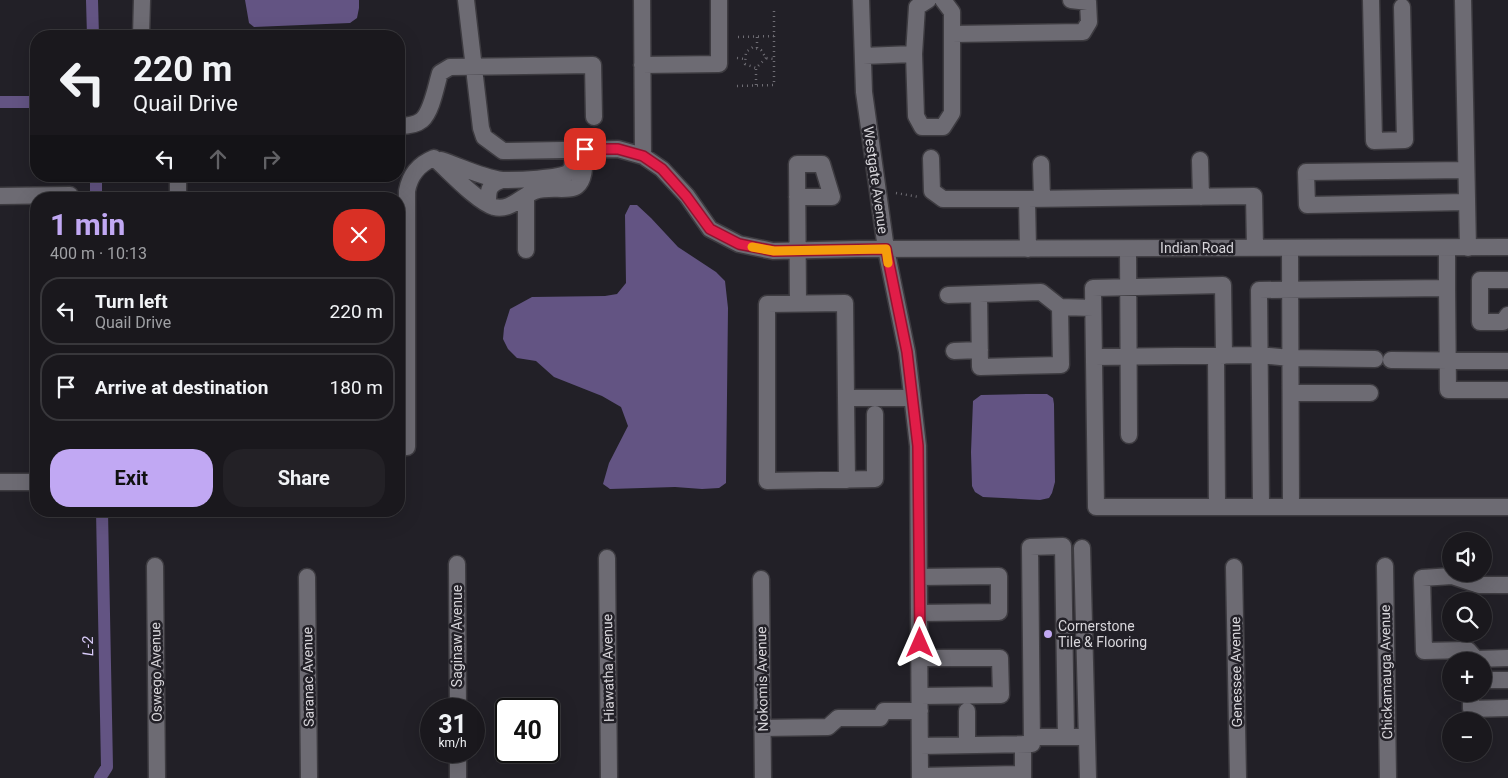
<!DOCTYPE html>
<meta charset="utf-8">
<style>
:root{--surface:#1a181d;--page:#232126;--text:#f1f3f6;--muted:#9fa0a4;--line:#38373b;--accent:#c1a8f3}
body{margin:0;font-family:Roboto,sans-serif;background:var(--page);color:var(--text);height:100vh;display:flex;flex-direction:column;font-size:19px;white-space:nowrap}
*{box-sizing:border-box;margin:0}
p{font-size:16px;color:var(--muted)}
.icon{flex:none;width:28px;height:28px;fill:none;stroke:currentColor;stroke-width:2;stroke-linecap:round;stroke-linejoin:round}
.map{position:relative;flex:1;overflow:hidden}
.side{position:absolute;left:30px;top:192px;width:375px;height:325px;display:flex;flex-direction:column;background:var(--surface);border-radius:20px;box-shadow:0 5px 20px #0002,0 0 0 1px var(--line)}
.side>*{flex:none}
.banner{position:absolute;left:30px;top:30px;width:375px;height:152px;border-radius:20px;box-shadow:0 5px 20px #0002,0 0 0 1px var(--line);background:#1a181d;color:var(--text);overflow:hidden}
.tools{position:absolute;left:1442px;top:532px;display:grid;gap:10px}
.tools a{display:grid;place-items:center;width:50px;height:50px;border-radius:50%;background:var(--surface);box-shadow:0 5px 20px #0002,0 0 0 1px var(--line);font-size:25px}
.speed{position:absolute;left:420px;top:698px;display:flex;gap:10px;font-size:25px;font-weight:700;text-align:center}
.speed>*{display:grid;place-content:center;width:65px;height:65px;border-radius:50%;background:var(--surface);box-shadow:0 5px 20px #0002,0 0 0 1px var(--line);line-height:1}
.speed small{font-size:12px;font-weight:400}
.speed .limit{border:2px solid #111;border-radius:8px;background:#fff;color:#111}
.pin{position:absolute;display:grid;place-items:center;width:42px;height:42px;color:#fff;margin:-21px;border-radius:10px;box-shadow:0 2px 8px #0006}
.me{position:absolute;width:55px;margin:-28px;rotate:0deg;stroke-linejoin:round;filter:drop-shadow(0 0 4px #0008)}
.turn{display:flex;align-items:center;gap:18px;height:105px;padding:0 20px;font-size:22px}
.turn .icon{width:65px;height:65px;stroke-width:2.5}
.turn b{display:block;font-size:35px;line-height:42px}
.lanes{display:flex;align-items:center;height:48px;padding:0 20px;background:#0003;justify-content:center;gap:25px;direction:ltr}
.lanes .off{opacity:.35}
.round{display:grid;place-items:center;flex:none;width:52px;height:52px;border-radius:20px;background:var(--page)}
.overview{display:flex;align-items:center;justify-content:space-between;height:85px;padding:0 20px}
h1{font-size:30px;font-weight:700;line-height:38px;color:var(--accent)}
.primary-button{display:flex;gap:10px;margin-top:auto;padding:10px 20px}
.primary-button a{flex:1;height:58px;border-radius:20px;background:var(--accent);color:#111;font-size:20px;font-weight:700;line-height:58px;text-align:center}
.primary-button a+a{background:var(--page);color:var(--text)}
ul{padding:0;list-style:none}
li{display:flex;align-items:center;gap:15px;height:68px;margin:0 10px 8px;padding:0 10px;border:2px solid var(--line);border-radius:20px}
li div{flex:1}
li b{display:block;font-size:19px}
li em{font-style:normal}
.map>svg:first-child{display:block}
.water{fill:#635483}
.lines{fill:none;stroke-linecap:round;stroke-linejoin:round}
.canal{stroke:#635483;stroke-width:12}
.minor-casing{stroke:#3d3b40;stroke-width:19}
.path{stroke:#6f6d74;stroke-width:2.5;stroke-dasharray:1 4;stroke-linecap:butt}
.minor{stroke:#6d6b73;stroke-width:16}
.route-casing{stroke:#92132f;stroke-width:12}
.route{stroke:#e11d48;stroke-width:9}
.slow{stroke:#f59e0b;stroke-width:9}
.poi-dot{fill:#c1a8f3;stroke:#222027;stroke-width:2}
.labels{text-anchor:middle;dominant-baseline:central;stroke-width:5;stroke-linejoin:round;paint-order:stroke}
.street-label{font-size:14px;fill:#d7d5da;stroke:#222027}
.poi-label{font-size:14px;fill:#d7d5da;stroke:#222027;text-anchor:start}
.water-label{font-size:15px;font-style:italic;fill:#dccefc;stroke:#222027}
</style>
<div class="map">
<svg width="1508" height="778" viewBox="0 0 1508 778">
<rect width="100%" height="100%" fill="#222027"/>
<path class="water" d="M245 0H359V8L357 18 350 23 254 27 249 23Z
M630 205H637L651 218 678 247 716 272 725 281 728 308 726 483 719 488 702 489 675 487 610 489 603 484 609 463 628 426 621 407 602 396 554 377 536 361 517 358 508 349 503 339 504 328 510 309 532 297 605 296 617 294 626 283 625 215Z
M1027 394H1047L1053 398 1054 404 1055 482 1052 493 1049 498 1040 500 983 497 975 492 972 486 971 452 973 401 981 395Z"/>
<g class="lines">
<path class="canal" d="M92 0 93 36
M0 102H36
M96 176V199
M100 778 107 767 102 511"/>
<defs>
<path id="minor" d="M466 0 481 128 484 137 503 151 618 149 643 156 662 169 687 196 710 229 739 244 773 251 858 249 1508 247
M642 0 643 156
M861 0 864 92 886 249 907 352 918 446 920 778
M928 0 917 7 914 54 916 116 922 127H943L952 113V12L943 0
M1371 0 1374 141 1405 140 1402 7
M1463 0 1468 248
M952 34 1083 32 1089 22 1088 2 1071 0
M141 36 142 0
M863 56 914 54
M642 65 719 64V0
M399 126C407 126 416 125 422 120 432 111 436 86 440 73L450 67 593 65 594 117
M434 158C448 170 477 202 494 207 511 211 521 196 535 191 548 186 570 192 577 186 586 179 584 160 585 149
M931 158 932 191 943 199H1027L1028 249
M441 160C462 167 481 177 502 180
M1200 160 1201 197
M1041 164 1042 199
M1466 170 1306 172 1307 205 1467 202
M178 176V199
M0 196 70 195
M797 197H832L822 164H797L798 303
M1027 199 1254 196 1255 248
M488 204C488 190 488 185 502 180 514 180 563 179 569 172 575 166 573 157 573 149
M1290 248 1291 506
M1447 248V288
M1128 249 1129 435
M526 250V196
M1508 280H1480V322H1503L1508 315
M948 295 979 294
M1060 307 1041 292 979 294 980 367 1061 365 1060 307 1093 308
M954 351 980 350
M1216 356 1217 506
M1224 356 1223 285 1093 288 1096 507H1508
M1094 357 1259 355 1290 358 1375 359
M1391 360 1508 361
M1291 393H1370
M846 398 847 480
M875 414V479L767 481V304L845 303 846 398H912
M399 447H407V191C410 174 419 164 434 158
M0 482H36
M1261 506 1259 290 1447 288 1448 390H1508
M1082 548 1088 778
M607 558 609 778
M457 564 458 709
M155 566 157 778
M1385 566 1388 778
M1234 567 1238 778
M307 577 309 778
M919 577 999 576V612L919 613
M761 579 763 778
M1508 585H1479L1452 576 1422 578 1424 651 1468 650 1476 659 1508 658
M920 658H1000L1001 695 920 696
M1484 680H1508
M1471 694V709L1508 708
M762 728 828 727 838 718H880L884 711H920
M1032 737H1066
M1023 744V778
M967 745V711
M920 746 1032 744 1030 547 1063 546 1066 737H1087
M458 751V778
M920 776 1023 774"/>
</defs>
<use href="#minor" class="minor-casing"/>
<path class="path" d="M738 37 774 36
M757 48V36
M737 58 745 59
M766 58 756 68 745 64 746 52 753 47 761 50 766 58 774 59
M756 85V68
M737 86 774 85V9
M896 193 919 197"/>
<use href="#minor" class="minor"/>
</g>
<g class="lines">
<defs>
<path id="route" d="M585 149H618L643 156 662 169 686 196 710 229 739 244 774 251 886 249 907 352 918 446 920 643"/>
</defs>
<use href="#route" class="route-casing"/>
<use href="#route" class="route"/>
<path class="slow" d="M752 247 774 251 886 249 888 263"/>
</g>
<circle class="poi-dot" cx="1048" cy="634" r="5"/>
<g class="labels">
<g class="street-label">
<text transform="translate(876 180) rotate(82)">Westgate Avenue</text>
<text x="1197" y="248">Indian Road</text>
<text transform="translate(457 636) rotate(-90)">Saginaw Avenue</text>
<text transform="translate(608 668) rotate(-91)">Hiawatha Avenue</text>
<text transform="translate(156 672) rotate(-91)">Oswego Avenue</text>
<text transform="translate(1236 672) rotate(-91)">Genessee Avenue</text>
<text transform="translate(1386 672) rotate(-91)">Chickamauga Avenue</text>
<text transform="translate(308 677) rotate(-91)">Saranac Avenue</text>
<text transform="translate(762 679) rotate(-91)">Nokomis Avenue</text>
</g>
<g class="poi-label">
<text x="1058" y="626">Cornerstone<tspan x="1058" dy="16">Tile &amp; Flooring</tspan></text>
</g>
<g class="water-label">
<text transform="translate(88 646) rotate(-91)">L-2</text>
</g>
</g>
</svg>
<div class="tools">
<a><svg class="icon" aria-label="sound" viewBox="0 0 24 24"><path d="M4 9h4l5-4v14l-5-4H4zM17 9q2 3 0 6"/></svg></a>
<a><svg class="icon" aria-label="search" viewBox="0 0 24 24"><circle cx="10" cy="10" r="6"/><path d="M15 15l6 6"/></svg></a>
<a>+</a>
<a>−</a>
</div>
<div class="speed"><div>31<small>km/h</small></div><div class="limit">40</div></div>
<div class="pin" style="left:585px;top:149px;background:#d93025"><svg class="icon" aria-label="arrive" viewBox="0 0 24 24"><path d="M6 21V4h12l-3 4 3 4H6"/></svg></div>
<svg class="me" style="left:920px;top:643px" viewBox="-20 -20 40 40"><path d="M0-17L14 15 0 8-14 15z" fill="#e11d48" stroke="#fff" stroke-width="4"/></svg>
<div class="banner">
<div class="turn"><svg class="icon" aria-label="left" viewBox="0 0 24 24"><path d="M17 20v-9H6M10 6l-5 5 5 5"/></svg><div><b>220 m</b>Quail Drive</div></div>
<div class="lanes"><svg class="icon" aria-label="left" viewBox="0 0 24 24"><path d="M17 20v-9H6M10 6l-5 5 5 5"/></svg><svg class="icon off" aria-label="ahead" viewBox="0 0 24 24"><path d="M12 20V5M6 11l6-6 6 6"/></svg><svg class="icon off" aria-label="right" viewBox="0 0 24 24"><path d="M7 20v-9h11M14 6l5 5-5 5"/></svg></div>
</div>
<section class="side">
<div class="overview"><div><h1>1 min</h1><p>400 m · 10:13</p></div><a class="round" style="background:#d93025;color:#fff"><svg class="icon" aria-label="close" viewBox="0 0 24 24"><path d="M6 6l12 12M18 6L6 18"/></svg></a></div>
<ul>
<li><svg class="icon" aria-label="left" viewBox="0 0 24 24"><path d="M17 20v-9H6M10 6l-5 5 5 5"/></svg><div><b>Turn left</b><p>Quail Drive</p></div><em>220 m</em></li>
<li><svg class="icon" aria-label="arrive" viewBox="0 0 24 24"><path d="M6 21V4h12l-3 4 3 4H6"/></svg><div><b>Arrive at destination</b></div><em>180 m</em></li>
</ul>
<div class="primary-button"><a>Exit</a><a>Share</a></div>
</section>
</div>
